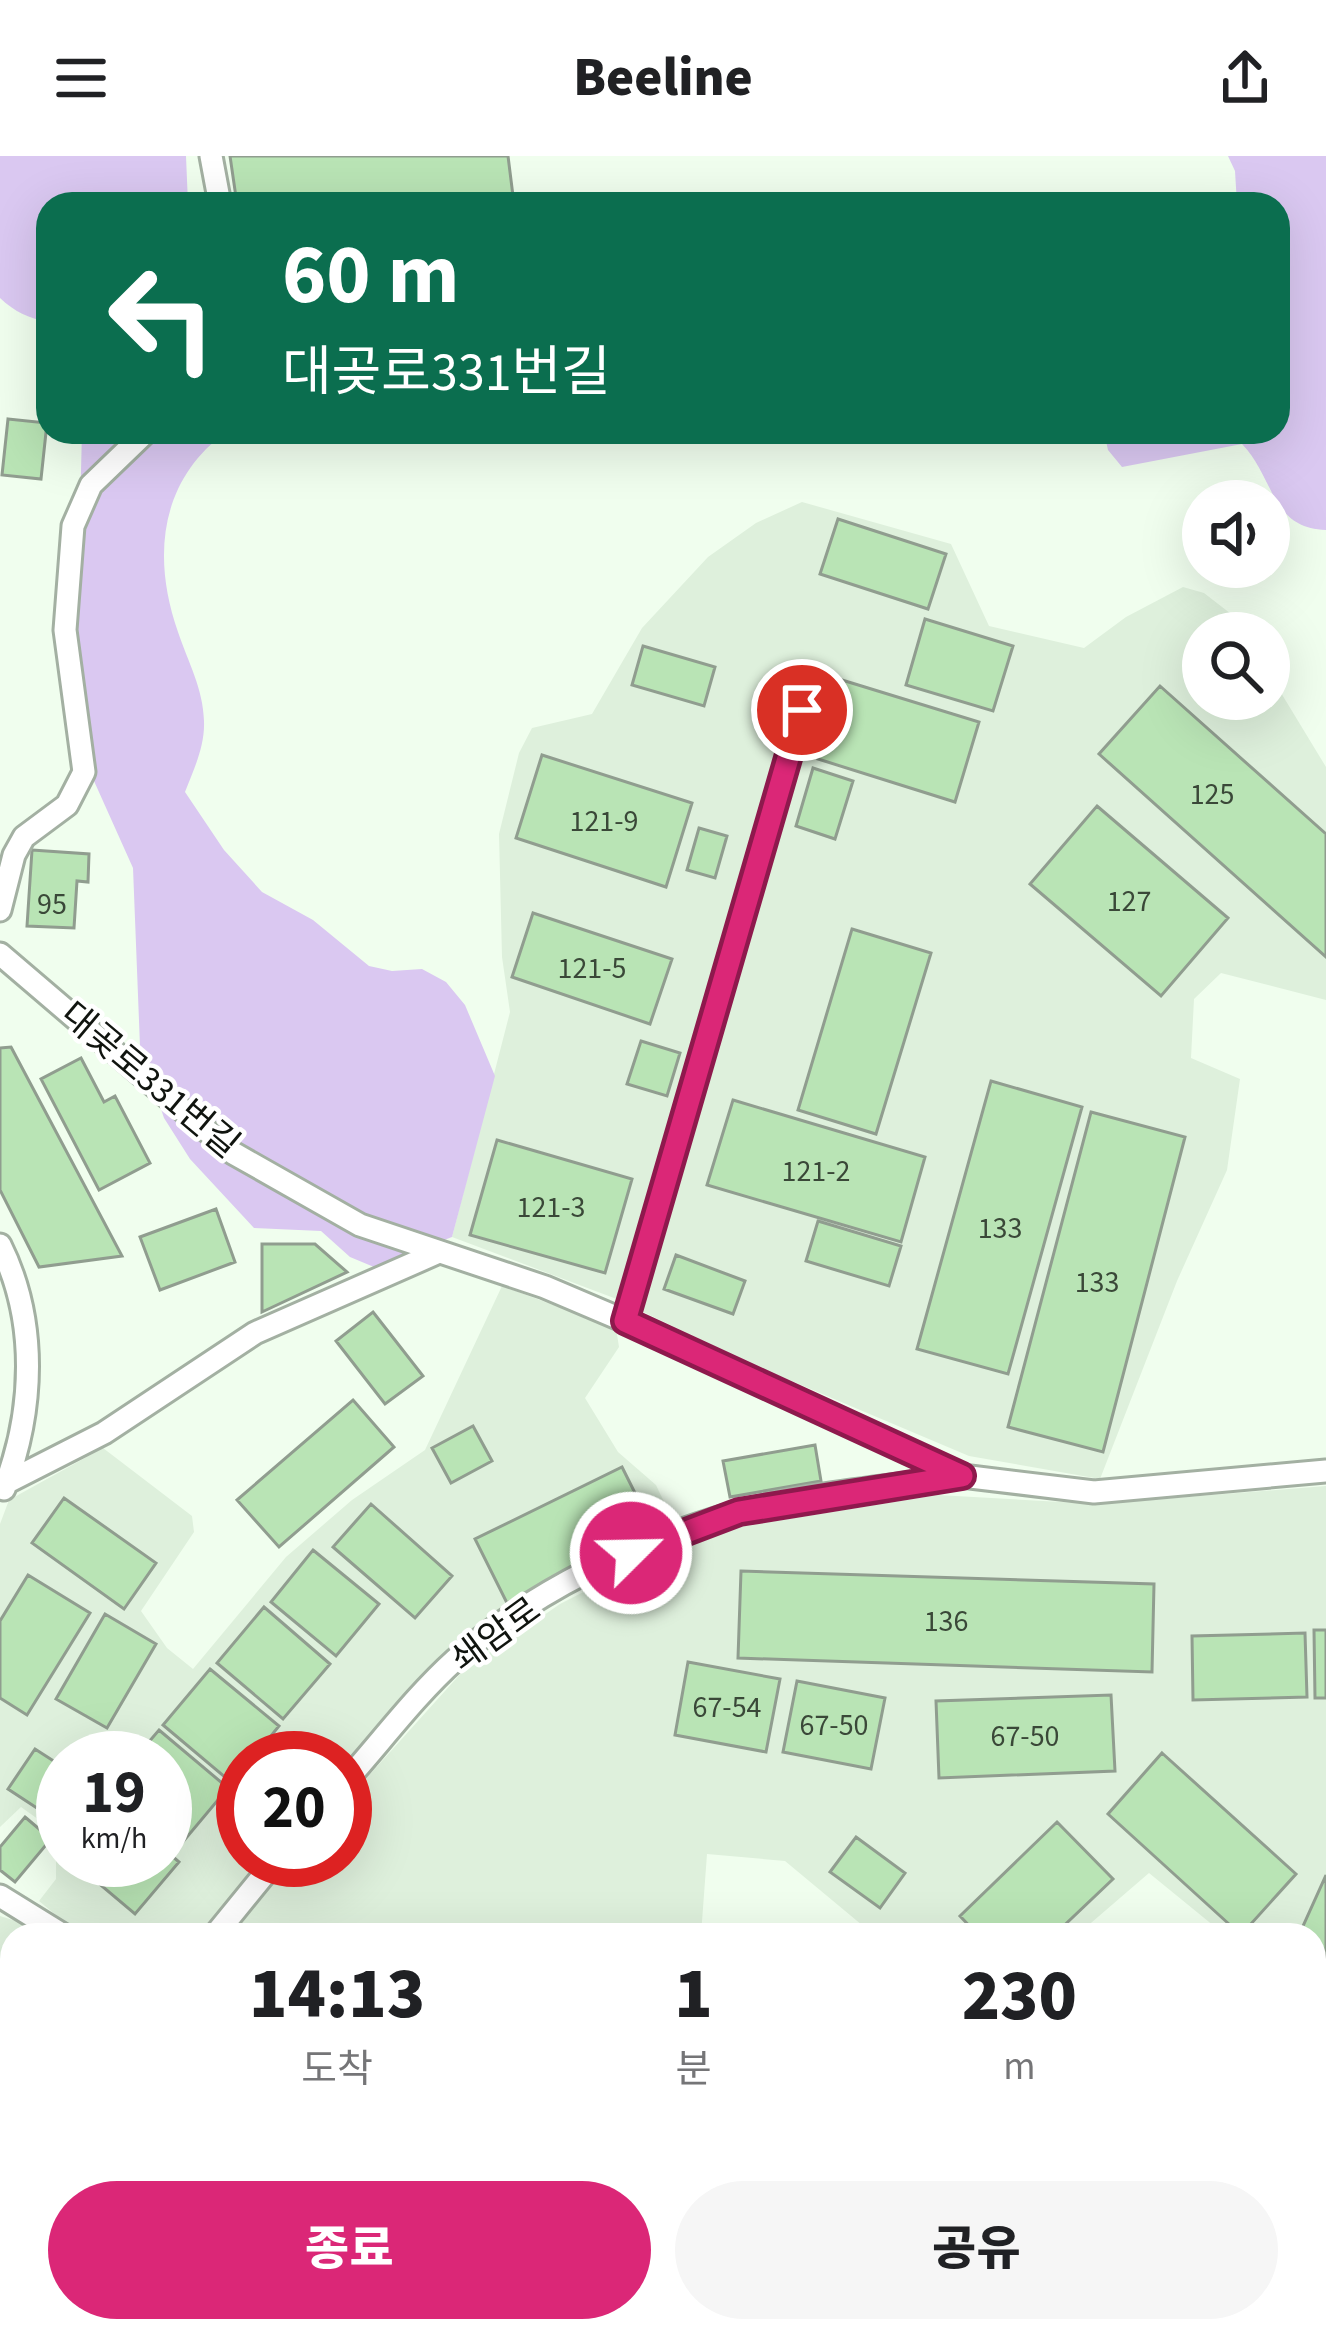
<!DOCTYPE html>
<html lang="ko">
<meta charset="utf-8">
<style>
:root{--surface:#fff;--page:#f6f6f6;--text:#202124;--muted:#757577;--accent:#db2777}
body{margin:0;font-family:"Source Sans 3","Noto Sans KR",sans-serif;background:var(--page);color:var(--text);height:100vh;display:flex;flex-direction:column;font-size:45px;white-space:nowrap}
*{box-sizing:border-box;margin:0}
p{font-size:39px;color:var(--muted)}
.icon{flex:none;width:66px;height:66px;fill:none;stroke:currentColor;stroke-width:2;stroke-linecap:round;stroke-linejoin:round}
.map{position:relative;flex:1;overflow:hidden}
.side{position:absolute;left:0px;top:1767px;width:1326px;height:420px;display:flex;flex-direction:column;background:var(--surface);border-radius:36px 36px 0 0;box-shadow:0 12px 48px #0002}
.side>*{flex:none}
.banner{position:absolute;left:36px;top:36px;width:1254px;height:252px;border-radius:36px;box-shadow:0 12px 48px #0002;background:#0b6e4f;color:#fff;overflow:hidden}
.fabs{position:absolute;left:1182px;top:324px;display:grid;gap:24px}
.fabs a{display:grid;place-items:center;width:108px;height:108px;border-radius:50%;background:var(--surface);box-shadow:0 12px 48px #0002;font-size:60px}
.speed{position:absolute;left:36px;top:1575px;display:flex;gap:24px;font-size:60px;font-weight:700;text-align:center}
.speed>*{display:grid;place-content:center;width:156px;height:156px;border-radius:50%;background:var(--surface);box-shadow:0 12px 48px #0002;line-height:1}
.speed small{font-size:30px;font-weight:400}
.speed .limit{border:18px solid #d22;background:#fff;color:#111}
.pin{position:absolute;display:grid;place-items:center;width:102px;height:102px;color:#fff;margin:-51px;border:6px solid #fff;border-radius:50%;box-shadow:0 3px 12px #0007}
.me{position:absolute;width:132px;margin:-66px;rotate:67deg;stroke-linejoin:round;filter:drop-shadow(0 0 9px #0008)}
.turn{display:flex;align-items:center;gap:42px;height:252px;padding:0 48px;font-size:54px}
.turn .icon{width:156px;height:156px;stroke-width:2.5}
.turn b{display:block;font-size:84px;line-height:102px}
.eta{display:flex;justify-content:space-evenly;align-items:center;height:204px;text-align:center}
.eta b{font-size:72px;font-weight:800;line-height:84px}
.primary-button{display:flex;gap:24px;margin-top:auto;padding:24px 48px}
.primary-button a{flex:1;height:138px;border-radius:72px;background:var(--accent);color:#fff;font-size:48px;font-weight:800;line-height:138px;text-align:center}
.primary-button a+a{background:var(--page);color:var(--text)}
header{display:flex;justify-content:space-between;align-items:center;height:156px;padding:0 48px;background:var(--surface);font-size:54px;font-weight:800}
.map>svg:first-child{display:block}
.built{fill:#def0dc;fill-rule:evenodd}
.green{fill:#dac8f1}
.building{fill:#b9e4b5;stroke:#909d8f;stroke-width:3}
.lines{fill:none;stroke-linecap:round;stroke-linejoin:round}
.lane-casing{stroke:#a3b0a2;stroke-width:27}
.lane{stroke:#fff;stroke-width:21}
.route-casing{stroke:#8e194d;stroke-width:30}
.route{stroke:#db2777;stroke-width:21}
.labels{text-anchor:middle;dominant-baseline:central;stroke-width:9;stroke-linejoin:round;paint-order:stroke}
.number-label{font-size:30px;fill:#3a4838}
.street-label{font-size:36px;fill:#10140f;stroke:#fff}
</style>
<header><svg class="icon" aria-label="menu" viewBox="0 0 24 24"><path d="M4 6h16M4 12h16M4 18h16"/></svg>Beeline<svg class="icon" aria-label="share" viewBox="0 0 24 24"><path d="M12 15V3M7 8l5-5 5 5M5 13v7h14v-7"/></svg></header>
<div class="map">
<svg width="1326" height="2187" viewBox="0 0 1326 2187">
<rect width="100%" height="100%" fill="#f0feee"/>
<path class="built" d="M802 346 951 388 989 470 1084 492 1126 461 1183 431 1204 437 1235 461 1245 477H1203V543H1269V517L1326 611V844L1221 817 1194 843 1191 902 1240 923 1227 1014 1177 1125 1100 1323 969 1300 756 1210 614 1142 452 1081 510 856 502 801 499 678 519 597 532 572 592 558 642 472 708 401 756 367Z
M502 1130 616 1172 619 1191 585 1242 618 1296 656 1329 674 1367 499 1457 443 1497 345 1608V1602H243V1704H262L200 1779H80L39 1745 56 1723V1676L21 1651 0 1671V1368L9 1344 103 1292 192 1360 194 1376 141 1455 167 1492 193 1513 286 1401 352 1344 425 1294ZM63 1602H165V1704H63Z
M1326 1330V1914L1314 1908V1779H1225L1149 1717 1077 1779H874L785 1705 707 1698 701 1779H228L294 1704H345V1646L463 1515 560 1448 654 1400 733 1372 938 1339 1098 1348Z
M0 1760 29 1769 41 1779H12V2175H67L59 2187H0Z
M436 2175H626L616 2187H448Z"/>
<path class="green" d="M0 0H186L188 48H48V166C28 162 15 156 0 142Z
M1228 0H1326V374C1270 372 1275 322 1242 288L1122 311 1108 294 1104 276H1278V48H1237L1235 15Z
M82 276H226C159 325 152 402 178 476 188 506 203 532 204 565 205 590 194 613 185 636L224 694 262 736 313 764 369 810 392 815 422 813 446 826 465 849 495 920 452 1081 374 1111 350 1101 321 1075 254 1072 190 1003 164 962 140 890 133 712 94 625 87 583 77 470Z
M626 2175H967L958 2187H616Z"/>
<path class="building" d="M230 0H508L514 48H237Z
M8 263 47 267 41 323 2 319Z
M838 363 946 398 928 453 820 418Z
M925 463 1013 490 993 555 906 529Z
M643 490 715 511 704 550 632 529Z
M842 524 979 566 955 646 818 603Z
M1160 530 1326 678V801L1099 598Z
M542 599 692 647 666 731 516 682Z
M813 612 853 625 835 683 796 670Z
M1097 650 1228 762 1161 840 1030 728Z
M699 672 727 680 715 722 687 714Z
M32 694 89 698 88 726 77 725 74 772 27 770Z
M533 757 672 803 650 868 512 821Z
M852 773 931 797 876 978 798 954Z
M641 885 680 897 667 940 627 928Z
M11 891 122 1100 39 1111 0 1034V892Z
M81 902 104 946 115 940 150 1007 99 1034 41 923Z
M991 925 1082 951 1008 1218 917 1193Z
M733 944 925 1001 901 1086 707 1029Z
M1091 956 1185 981 1103 1296 1008 1271Z
M497 984 632 1023 605 1117 470 1079Z
M216 1053 235 1106 160 1134 140 1081Z
M818 1065 901 1090 889 1130 806 1105Z
M262 1088H315L347 1116 262 1156Z
M676 1099 745 1125 733 1158 664 1133Z
M373 1156 423 1220 385 1248 336 1185Z
M353 1244 394 1291 279 1391 237 1344Z
M473 1270 492 1305 451 1327 432 1292Z
M815 1289 821 1325 730 1341 723 1305Z
M622 1311 654 1375 507 1447 475 1383Z
M64 1342 156 1407 124 1453 32 1387Z
M371 1348 452 1420 415 1462 333 1391Z
M313 1394 379 1448 336 1500 271 1446Z
M741 1415 1154 1428 1152 1516 738 1502Z
M28 1419 90 1457 27 1559 0 1542V1465Z
M264 1451 330 1508 283 1563 217 1507Z
M105 1458 156 1488 107 1572 56 1543Z
M1314 1474H1326V1542H1315Z
M1305 1477 1307 1541 1193 1544 1192 1480Z
M688 1506 780 1523 766 1596 675 1579Z
M210 1513 279 1570 253 1602H243V1614L232 1627 163 1569Z
M797 1525 885 1542 871 1613 783 1596Z
M1111 1539 1115 1615 939 1622 936 1545Z
M159 1574 228 1632 182 1687 165 1673V1602H135Z
M35 1593 63 1611V1644L52 1662 8 1633Z
M1162 1597 1296 1718 1241 1779 1108 1658Z
M25 1661 51 1683 15 1726 0 1714V1691Z
M1057 1666 1113 1723 1054 1779H978L960 1760Z
M856 1681 905 1717 880 1752 830 1716Z
M165 1694 179 1706 135 1758 71 1704H165Z
M1326 1719V1885L1314 1879V1779H1299Z
M0 1933 12 1936V2004L0 2001Z
M0 2166 12 2175 39 2187H0Z
M534 2175H570L584 2187H524Z"/>
<g class="lines">
<defs>
<path id="lane" d="M211 0 220 48
M0 754 14 699 24 681 67 649 84 616 65 474 73 370 91 329 146 276
M0 798 233 997 360 1069 545 1131 625 1165 962 1320 1094 1336 1326 1315
M0 1089C38 1165 34 1255 4 1333
M625 1165 802 554
M0 1330 104 1277 255 1177 439 1096
M345 1626C381 1586 415 1540 455 1504 531 1436 639 1384 736 1357 808 1337 888 1332 961 1320
M0 1740 63 1779
M215 1779 276 1704
M71 2187 77 2175"/>
</defs>
<use href="#lane" class="lane-casing"/>
<use href="#lane" class="lane"/>
</g>
<g class="lines">
<defs>
<path id="route" d="M631 1397 739 1356 962 1320 625 1165 802 554"/>
</defs>
<use href="#route" class="route-casing"/>
<use href="#route" class="route"/>
</g>
<g class="labels">
<g class="number-label">
<text x="1212" y="638">125</text>
<text x="604" y="665">121-9</text>
<text x="1129" y="745">127</text>
<text x="52" y="748">95</text>
<text x="592" y="812">121-5</text>
<text x="816" y="1015">121-2</text>
<text x="551" y="1051">121-3</text>
<text x="1000" y="1072">133</text>
<text x="1097" y="1126">133</text>
<text x="946" y="1465">136</text>
<text x="727" y="1551">67-54</text>
<text x="834" y="1569">67-50</text>
<text x="1025" y="1580">67-50</text>
</g>
<g class="street-label">
<text transform="translate(150 924) rotate(40)">대곶로331번길</text>
<text transform="translate(496 1479) rotate(-36)">쇄암로</text>
</g>
</g>
</svg>
<div class="fabs">
<a><svg class="icon" aria-label="sound" viewBox="0 0 24 24"><path d="M4 9h4l5-4v14l-5-4H4zM17 9q2 3 0 6"/></svg></a>
<a><svg class="icon" aria-label="search" viewBox="0 0 24 24"><circle cx="10" cy="10" r="6"/><path d="M15 15l6 6"/></svg></a>
</div>
<div class="speed"><div>19<small>km/h</small></div><div class="limit">20</div></div>
<div class="pin" style="left:802px;top:554px;background:#d93025"><svg class="icon" aria-label="arrive" viewBox="0 0 24 24"><path d="M6 21V4h12l-3 4 3 4H6"/></svg></div>
<svg class="me" style="left:631px;top:1397px" viewBox="-20 -20 40 40"><circle r="17" fill="#db2777" stroke="#fff" stroke-width="3"/><path d="M0-11L8 9 0 5-8 9z" fill="#fff"/></svg>
<div class="banner">
<div class="turn"><svg class="icon" aria-label="left" viewBox="0 0 24 24"><path d="M17 20v-9H6M10 6l-5 5 5 5"/></svg><div><b>60 m</b>대곶로331번길</div></div>
</div>
<section class="side">
<div class="eta">
<div><b>14:13</b><p>도착</p></div>
<div><b>1</b><p>분</p></div>
<div><b>230</b><p>m</p></div>
</div>
<div class="primary-button"><a>종료</a><a>공유</a></div>
</section>
</div>
